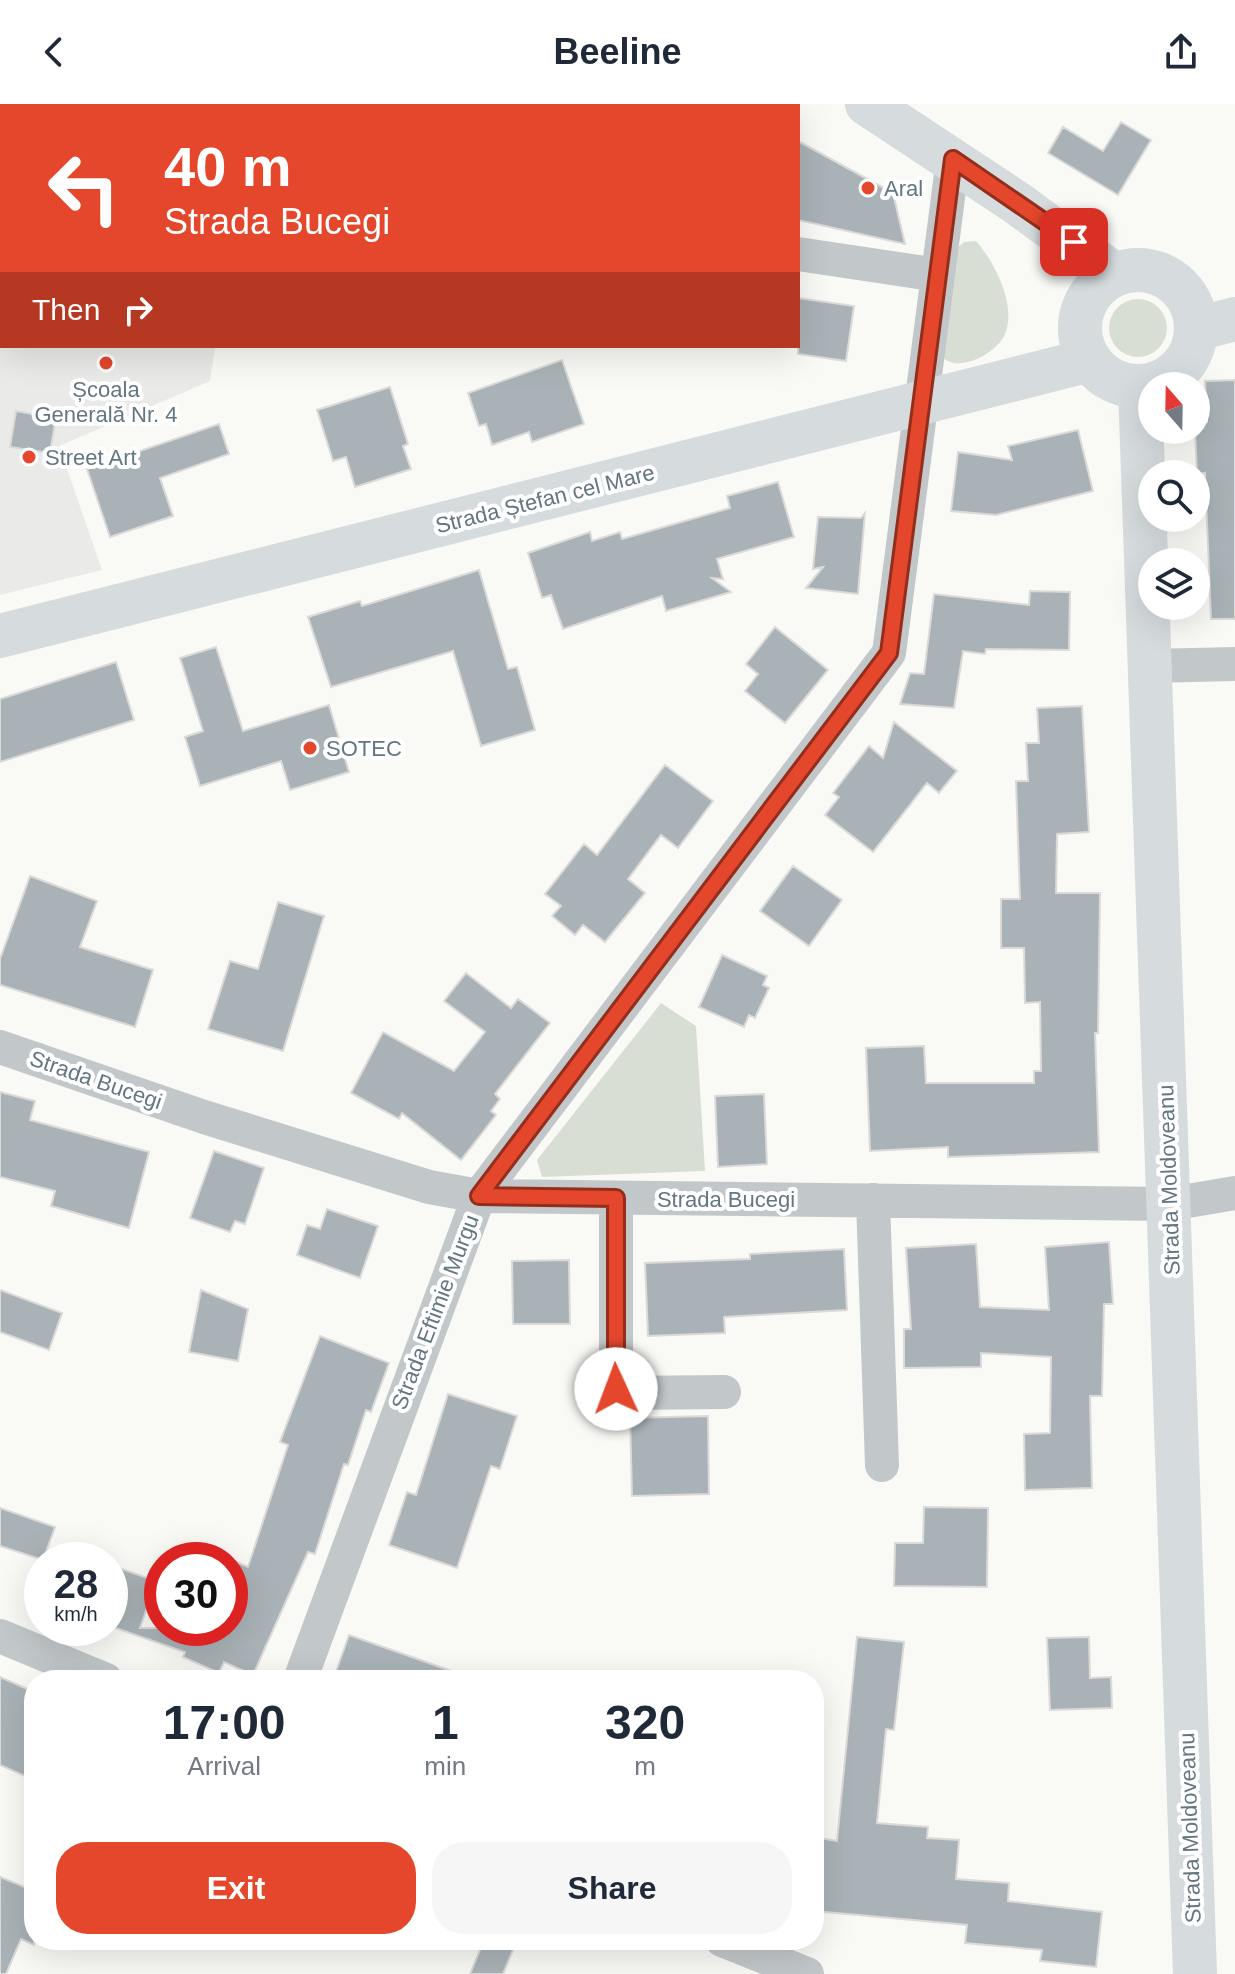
<!DOCTYPE html>
<meta charset="utf-8">
<style>
:root{--surface:#fff;--page:#f6f6f7;--text:#1f2937;--muted:#747a83;--accent:#e4472b}
body{margin:0;font-family:Arial,sans-serif;background:var(--page);color:var(--text);height:100vh;display:flex;flex-direction:column;font-size:30px;white-space:nowrap}
*{box-sizing:border-box;margin:0}
p{font-size:26px;color:var(--muted)}
.icon{flex:none;width:44px;height:44px;fill:none;stroke:currentColor;stroke-width:2;stroke-linecap:round;stroke-linejoin:round}
.map{position:relative;flex:1;overflow:hidden}
.drawer{position:absolute;left:24px;top:1566px;width:800px;height:280px;display:flex;flex-direction:column;background:var(--surface);border-radius:32px;box-shadow:0 8px 32px #0002}
.drawer>*{flex:none}
.top-card{position:absolute;left:0px;top:0px;width:800px;height:244px;box-shadow:0 8px 32px #0002;background:#e4472b;color:#fff;overflow:hidden}
.needle{width:52px;rotate:340deg}
.controls{position:absolute;left:1138px;top:268px;display:grid;gap:16px}
.controls a{display:grid;place-items:center;width:72px;height:72px;border-radius:50%;background:var(--surface);box-shadow:0 8px 32px #0002;font-size:40px}
.speed{position:absolute;left:24px;top:1438px;display:flex;gap:16px;font-size:40px;font-weight:700;text-align:center}
.speed>*{display:grid;place-content:center;width:104px;height:104px;border-radius:50%;background:var(--surface);box-shadow:0 8px 32px #0002;line-height:1}
.speed small{font-size:20px;font-weight:400}
.speed .limit{border:12px solid #d22;background:#fff;color:#111}
.pin{position:absolute;display:grid;place-items:center;width:68px;height:68px;color:#fff;margin:-34px;border-radius:16px;box-shadow:0 4px 12px #0006}
.me{position:absolute;width:88px;margin:-44px;rotate:358deg;stroke-linejoin:round;filter:drop-shadow(0 0 6px #0008)}
.turn{display:flex;align-items:center;gap:28px;height:168px;padding:0 32px;font-size:36px}
.turn .icon{width:104px;height:104px;stroke-width:2.5}
.turn b{display:block;font-size:56px;line-height:68px}
.then{display:flex;align-items:center;height:76px;padding:0 32px;background:#0003;gap:16px;font-size:30px}
.eta{display:flex;justify-content:space-evenly;align-items:center;height:136px;text-align:center}
.eta b{font-size:48px;font-weight:700;line-height:56px}
.action{display:flex;gap:16px;margin-top:auto;padding:16px 32px}
.action a{flex:1;height:92px;border-radius:32px;background:var(--accent);color:#fff;font-size:32px;font-weight:700;line-height:92px;text-align:center}
.action a+a{background:var(--page);color:var(--text)}
header{display:flex;justify-content:space-between;align-items:center;height:104px;padding:0 32px;background:var(--surface);font-size:36px;font-weight:700}
.map>svg:first-child{display:block}
.built{fill:#eaeae9}
.green{fill:#d9ded5}
.building{fill:#a9b3b7;stroke:#dbdad9;stroke-width:2}
.lines{fill:none;stroke-linecap:round;stroke-linejoin:round}
.minor{stroke:#c2c7ca;stroke-width:34}
.major{stroke:#d6dbde;stroke-width:44}
.route-casing{stroke:#942e1c;stroke-width:20}
.route{stroke:#e4472b;stroke-width:14}
.poi-dot{fill:#e4472b;stroke:#fff;stroke-width:3}
.labels{text-anchor:middle;dominant-baseline:central;stroke-width:8;stroke-linejoin:round;paint-order:stroke}
.poi-label{font-size:22px;fill:#647781;stroke:#fff;text-anchor:start}
.street-label{font-size:22px;fill:#647781;stroke:#fff}
</style>
<header><svg class="icon" aria-label="back" viewBox="0 0 24 24"><path d="M15 5l-7 7 7 7"/></svg>Beeline<svg class="icon" aria-label="share" viewBox="0 0 24 24"><path d="M12 15V3M7 8l5-5 5 5M5 13v7h14v-7"/></svg></header>
<div class="map">
<svg width="1235" height="1870" viewBox="0 0 1235 1870">
<rect width="100%" height="100%" fill="#f9f9f6"/>
<path class="built" d="M0 55 2 242H215L210 277 59 342 102 466 0 491Z"/>
<path class="green" d="M976 137C995 159 1017 201 1005 230 997 249 959 270 942 253L955 146 964 138Z
M1109 224a29 29 0 1 1 58 0a29 29 0 1 1-58 0Z
M661 899 696 922 705 1067 542 1073 537 1056Z"/>
<path class="building" d="M1121 18 1151 36 1118 91 1048 49 1063 23 1103 47Z
M798 37 893 89 905 140 798 116Z
M798 194 854 202 846 257 798 250Z
M562 256 584 320 532 338 529 328 492 341 486 320 479 322 468 289Z
M1235 276V515H1211L1205 369 1197 370 1195 326 1196 319 1207 318 1205 277Z
M390 283 408 340 403 342 411 365 355 383 346 353 333 357 317 306Z
M16 307 56 314 50 349 10 343Z
M219 320 229 350 160 374 173 412 110 433 87 365Z
M1078 326 1093 387 996 411 951 407 958 348 1012 356 1008 342Z
M778 378 794 433 717 455 723 475 712 474 731 488 666 507 662 492 563 525 551 491 542 494 528 449 590 428 592 437 620 428 622 435 730 404 727 392Z
M865 409 858 490 806 484 823 463 813 465 818 413 861 414Z
M479 466 508 565 517 563 535 626 481 642 453 547 331 583 308 513 360 497 362 502Z
M1030 487 1070 488 1069 546 986 545 985 550 963 547 954 604 900 600 910 569 924 570 934 490 1029 501Z
M775 523 828 566 785 619 745 587 758 570 746 560Z
M216 543 243 627 329 601 349 668 290 686 281 657 200 682 185 633 203 627 180 554Z
M116 558 134 616 0 658V595Z
M1082 602 1089 728 1057 730 1056 789H1100L1098 929H1095L1099 1048 948 1053V1043L870 1047 866 944 924 942 926 979H1034V967H1041L1040 898 1025 899 1024 844H1001V795H1020L1016 677H1028L1026 639H1039L1037 604Z
M894 618 957 667 939 689 927 679 873 748 825 711 839 693 833 689 869 642 883 654Z
M665 661 713 697 678 744 661 731 628 775 645 789 605 838 583 821 575 831 552 812 561 802 545 790 584 740 597 751Z
M793 762 842 796 809 842 760 807Z
M30 772 97 797 80 843 153 866 135 923 0 881V855Z
M278 798 324 812 283 947 208 925 230 857 258 865Z
M722 851 767 872 763 881 769 884 755 914 749 911 744 923 699 903Z
M466 869 511 904 518 895 550 919 495 990 500 995 491 1007 496 1011 461 1056 402 1009 399 1015 351 989 383 928 454 967 485 928 444 897Z
M0 988 35 997 30 1016 149 1048 129 1124 51 1102 55 1087 0 1073Z
M764 990 767 1060 718 1063 715 992Z
M214 1047 264 1064 245 1120 235 1117 230 1128 190 1114Z
M327 1105 378 1122 360 1174 297 1151 307 1121 320 1125Z
M1109 1138 1113 1200H1104L1102 1292H1090L1092 1384 1025 1386 1024 1330 1050 1329 1051 1253 981 1249V1263L904 1264V1225H911L906 1144 976 1140 980 1203 1049 1206 1045 1143Z
M844 1145 847 1206 724 1213 725 1229 648 1232 645 1159 750 1155V1150Z
M569 1156 570 1220H513L512 1157Z
M0 1186 62 1209 49 1246 0 1228Z
M201 1186 248 1205 238 1257 189 1248Z
M320 1232 389 1259 371 1308 366 1306 348 1361 344 1360 315 1450 308 1448 253 1571 224 1558 219 1569 183 1553 185 1548 110 1522V1461L156 1477 140 1524H230V1455L248 1463 288 1341 280 1338Z
M448 1290 517 1312 500 1365 491 1362 457 1464 389 1441 407 1388 416 1391Z
M708 1312 709 1390 632 1392 630 1314Z
M924 1403 988 1404 987 1483 894 1482 895 1439H923Z
M0 1404 55 1423 43 1456 0 1442Z
M349 1531 466 1572 465 1576H333Z
M857 1533 904 1538 894 1626 886 1625 877 1719 928 1723 927 1734 959 1736 956 1775 1009 1779 1008 1797 1102 1808 1096 1863 1040 1857 1042 1846 965 1839 967 1821 814 1807V1733L837 1737Z
M1089 1533 1090 1574 1111 1573 1112 1604 1050 1606 1047 1534Z
M0 1573 34 1588V1676L0 1661Z
M0 1773 34 1787V1841L21 1835 6 1870H0Z
M484 1836H517L503 1870H470Z"/>
<g class="lines">
<path class="minor" d="M0 28H2
M798 150 938 171
M1150 562 1235 560
M0 943 204 1013 429 1083 479 1092 1170 1100 1235 1089
M616 1094V1285L623 1289 724 1288
M873 1096 882 1361
M0 1532 106 1576
M300 1576 479 1092 889 549 953 55
M722 1836 807 1870"/>
<path class="major" d="M867 0 1017 99 1115 171
M1080 224a58 58 0 1 1 116 0a58 58 0 1 1-116 0Z
M1197 225 1235 215
M1140 282 1195 1870
M0 532 1090 256"/>
</g>
<g class="lines">
<defs>
<path id="route" d="M616 1285V1094L479 1092 889 549 953 55 1074 138"/>
</defs>
<use href="#route" class="route-casing"/>
<use href="#route" class="route"/>
</g>
<g class="poi-dot">
<circle cx="868" cy="84" r="8"/>
<circle cx="106" cy="259" r="8"/>
<circle cx="29" cy="353" r="8"/>
<circle cx="310" cy="644" r="8"/>
</g>
<g class="labels">
<g class="poi-label">
<text x="884" y="84">Aral</text>
<text x="106" y="285" text-anchor="middle">Școala<tspan x="106" dy="25">Generală Nr. 4</tspan></text>
<text x="45" y="353">Street Art</text>
<text x="326" y="644">SOTEC</text>
</g>
<g class="street-label">
<text transform="translate(545 395) rotate(-14)">Strada Ștefan cel Mare</text>
<text transform="translate(96 976) rotate(19)">Strada Bucegi</text>
<text transform="translate(1169 1076) rotate(-92)">Strada Moldoveanu</text>
<text x="726" y="1095">Strada Bucegi</text>
<text transform="translate(435 1208) rotate(-69)">Strada Eftimie Murgu</text>
<text transform="translate(1190 1724) rotate(-92)">Strada Moldoveanu</text>
</g>
</g>
</svg>
<div class="controls">
<a><svg class="needle" viewBox="-14 -14 28 28"><path d="M0-13l5 13h-10z" fill="#e53935"/><path d="M0 13l5-13h-10z" fill="#747a83"/></svg></a>
<a><svg class="icon" aria-label="search" viewBox="0 0 24 24"><circle cx="10" cy="10" r="6"/><path d="M15 15l6 6"/></svg></a>
<a><svg class="icon" aria-label="layers" viewBox="0 0 24 24"><path d="M12 4l9 5-9 5-9-5zM3 14l9 5 9-5"/></svg></a>
</div>
<div class="speed"><div>28<small>km/h</small></div><div class="limit">30</div></div>
<div class="pin" style="left:1074px;top:138px;background:#d93025"><svg class="icon" aria-label="arrive" viewBox="0 0 24 24"><path d="M6 21V4h12l-3 4 3 4H6"/></svg></div>
<svg class="me" style="left:616px;top:1285px" viewBox="-20 -20 40 40"><circle r="19" fill="#fff"/><path d="M0-13L10 11 0 6-10 11z" fill="#e4472b"/></svg>
<div class="top-card">
<div class="turn"><svg class="icon" aria-label="left" viewBox="0 0 24 24"><path d="M17 20v-9H6M10 6l-5 5 5 5"/></svg><div><b>40 m</b>Strada Bucegi</div></div>
<div class="then">Then<svg class="icon" aria-label="right" viewBox="0 0 24 24"><path d="M7 20v-9h11M14 6l5 5-5 5"/></svg></div>
</div>
<section class="drawer">
<div class="eta">
<div><b>17:00</b><p>Arrival</p></div>
<div><b>1</b><p>min</p></div>
<div><b>320</b><p>m</p></div>
</div>
<div class="action"><a>Exit</a><a>Share</a></div>
</section>
</div>
